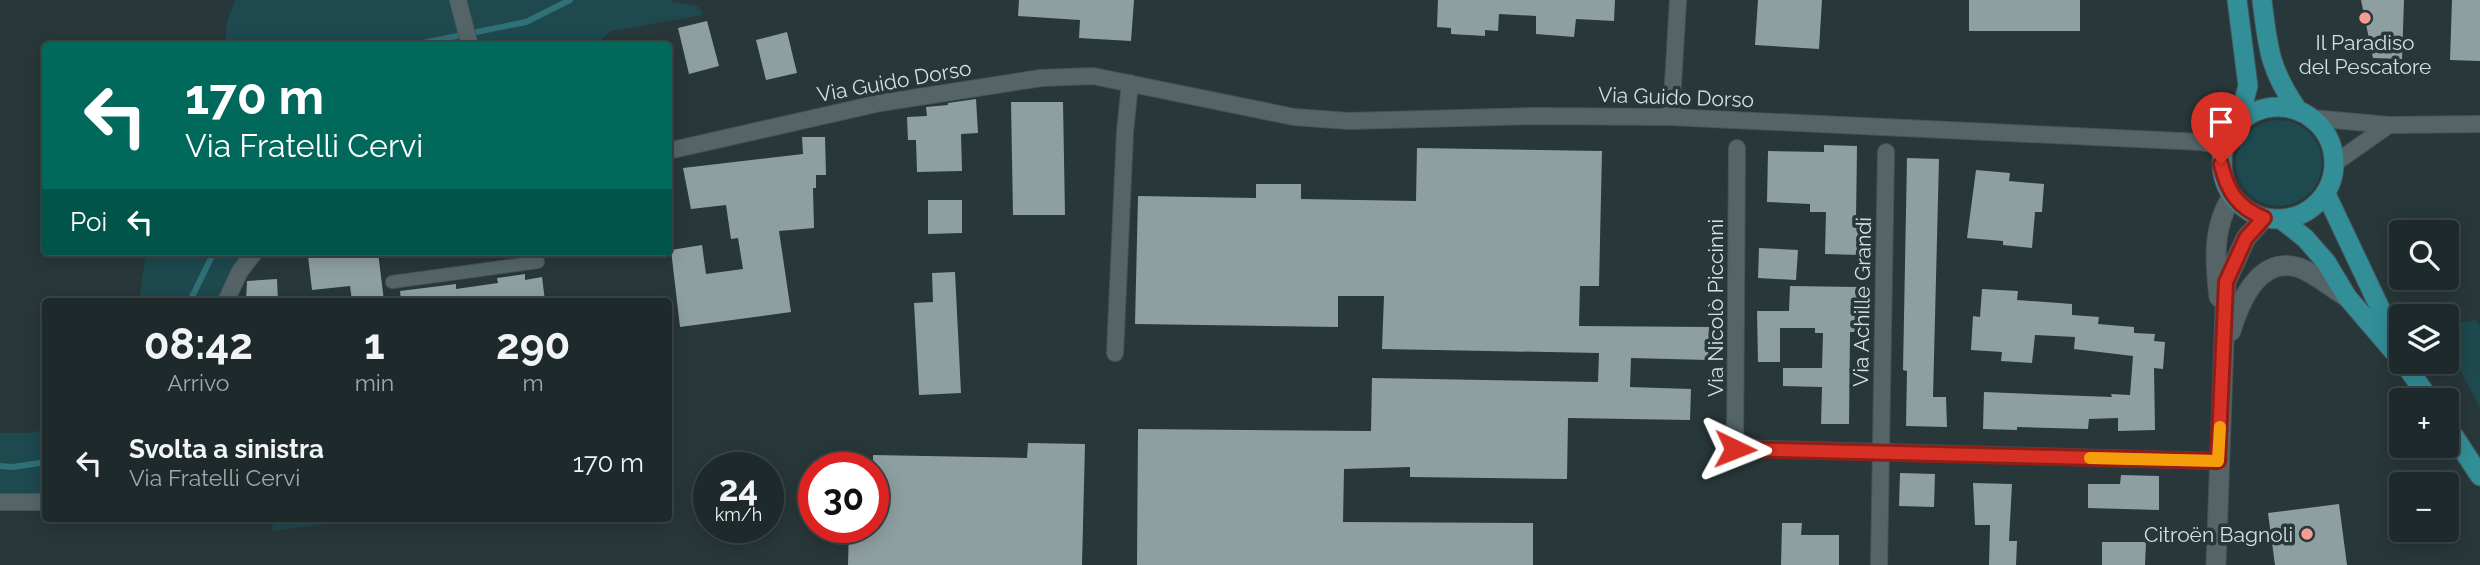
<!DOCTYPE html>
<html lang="it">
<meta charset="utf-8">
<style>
:root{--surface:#1e292b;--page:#2b3537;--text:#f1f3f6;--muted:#a1a6a9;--line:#3c4547}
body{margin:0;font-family:Raleway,sans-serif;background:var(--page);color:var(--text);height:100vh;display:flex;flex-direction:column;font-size:26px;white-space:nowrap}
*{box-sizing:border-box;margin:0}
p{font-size:23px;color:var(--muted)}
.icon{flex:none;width:38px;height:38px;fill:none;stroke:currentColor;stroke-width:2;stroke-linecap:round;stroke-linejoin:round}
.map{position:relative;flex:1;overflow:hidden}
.drawer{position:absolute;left:42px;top:298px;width:630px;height:224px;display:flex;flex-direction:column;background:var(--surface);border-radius:7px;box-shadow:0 4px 18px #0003,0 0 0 2px var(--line)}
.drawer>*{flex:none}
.banner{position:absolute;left:42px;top:42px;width:630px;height:214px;border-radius:7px;box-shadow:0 4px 18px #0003,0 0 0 2px var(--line);background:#00695c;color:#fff;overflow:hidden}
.controls{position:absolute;left:2389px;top:220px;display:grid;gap:14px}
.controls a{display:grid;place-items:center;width:70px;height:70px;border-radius:7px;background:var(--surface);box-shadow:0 4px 18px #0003,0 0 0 2px var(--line);font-size:35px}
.speed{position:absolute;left:693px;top:452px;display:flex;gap:14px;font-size:35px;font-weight:700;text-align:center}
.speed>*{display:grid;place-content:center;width:91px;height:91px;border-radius:50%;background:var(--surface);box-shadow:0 4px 18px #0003,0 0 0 2px var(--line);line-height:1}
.speed small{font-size:18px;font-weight:400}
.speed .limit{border:10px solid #d22;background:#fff;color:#111}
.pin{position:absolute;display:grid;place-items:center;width:60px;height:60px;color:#fff;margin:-72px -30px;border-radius:50% 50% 50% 0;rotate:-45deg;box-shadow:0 0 7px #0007}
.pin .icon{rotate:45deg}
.me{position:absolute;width:77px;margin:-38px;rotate:92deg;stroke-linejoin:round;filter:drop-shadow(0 0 5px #0008)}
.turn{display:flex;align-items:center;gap:24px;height:147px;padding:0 28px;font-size:32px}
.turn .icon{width:91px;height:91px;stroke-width:2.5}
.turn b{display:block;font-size:49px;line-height:60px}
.then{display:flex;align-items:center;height:66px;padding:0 28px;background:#0003;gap:14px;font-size:26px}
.eta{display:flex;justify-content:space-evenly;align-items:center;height:119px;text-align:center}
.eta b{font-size:42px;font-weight:700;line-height:49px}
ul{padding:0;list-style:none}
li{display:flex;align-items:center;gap:21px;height:91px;padding:0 28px}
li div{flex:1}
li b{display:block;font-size:26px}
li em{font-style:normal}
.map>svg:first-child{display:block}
.green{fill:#1d494f}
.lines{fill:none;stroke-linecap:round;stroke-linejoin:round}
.stream{stroke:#307078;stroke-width:6}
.building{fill:#8e9fa2}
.pedestrian-casing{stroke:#475456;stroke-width:14}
.minor-casing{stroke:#475456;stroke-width:18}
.secondary-casing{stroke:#475456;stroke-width:21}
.primary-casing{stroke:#475456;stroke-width:21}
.pedestrian{stroke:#556567;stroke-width:12}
.minor{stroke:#556567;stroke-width:16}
.secondary{stroke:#556567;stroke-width:19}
.primary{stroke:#328e97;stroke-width:19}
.route-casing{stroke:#8d1f18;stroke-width:18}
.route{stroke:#d93025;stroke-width:12}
.slow{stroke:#f59e0b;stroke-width:12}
.poi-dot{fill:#f59c93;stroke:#283739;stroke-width:2.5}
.labels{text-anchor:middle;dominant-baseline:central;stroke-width:7;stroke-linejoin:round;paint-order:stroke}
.poi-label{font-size:21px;fill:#d6dfe0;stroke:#283739}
.street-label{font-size:21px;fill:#d6dfe0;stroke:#283739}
</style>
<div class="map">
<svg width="2480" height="565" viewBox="0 0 2480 565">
<rect width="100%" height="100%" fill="#283739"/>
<path class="green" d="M235 0H671L672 2 698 6 703 15 611 31 595 45 225 46 227 23Z
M2236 163a43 43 0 1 1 86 0a43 43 0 1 1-86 0Z
M146 252H255L226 301H139Z
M2476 320 2480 327V408L2455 360 2450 324Z
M45 430V502H0V433H27Z
M272 518H372L273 531Z"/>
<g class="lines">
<path class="stream" d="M408 46 526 22 570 0
M190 301 214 252
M0 466 13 467 46 462"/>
</g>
<path class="building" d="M1019 0H1134L1131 41 1079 38 1080 20 1018 16Z
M1438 0H1615L1614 21 1576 19 1574 37 1536 34V16L1499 14 1498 31 1485 30V36L1451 34V28L1437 27Z
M1758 0H1822L1819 49 1755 45Z
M1969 0H2080V31H1969Z
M2361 0H2404L2402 59 2373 58Z
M2452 0H2480V61L2450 60Z
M707 21 719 66 689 74 678 28Z
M787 32 797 73 766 80 756 40Z
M976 99 978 133 961 134 962 171 917 172 916 140H908L907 117 927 116 926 107 948 105V103Z
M1011 102H1063L1065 215H1013Z
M802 137H825L826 175H816V188H813L814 228 779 231 791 312 680 327 671 250 702 245 706 274 743 269 738 238 731 239 726 205 691 209 683 168 803 154Z
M1824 145 1857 146 1856 219H1861L1860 255 1825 254 1826 212H1810V204L1767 202 1768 151 1824 152Z
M1417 148 1602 151 1599 286H1580L1579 326 1709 327 1708 360 1631 358 1630 387 1691 389 1690 420 1568 418 1567 479 1410 477V467L1344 469 1343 522 1533 523V565H1137L1138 429 1371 431 1372 378 1598 382 1599 353 1382 349 1384 296H1338V327L1135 324 1138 196 1256 198V184H1301V199L1416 201Z
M1907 158 1939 159 1933 397H1946L1947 427 1906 426 1907 371 1903 370Z
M1976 170 2010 173 2009 181 2044 184 2042 212H2035L2032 248 2003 245V241L1967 238Z
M928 200H962V233L928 234Z
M1759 248 1798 250 1796 280 1758 278Z
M344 252H378L384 301H352L350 286 312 290 308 256Z
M955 272 961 393 919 395 914 303 933 302 932 273Z
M525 274V280L542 277 545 301H401L400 291 456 284V289L498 283 497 278Z
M277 279 278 301 246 300 247 281Z
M1790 286 1858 287 1857 332H1850L1849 424H1821L1822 387 1783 386V368H1822L1823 333H1815V328H1780V362H1758L1757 311H1789Z
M1982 289 2018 291 2017 300 2072 304V315L2099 317 2098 324 2134 327V333L2155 334 2154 341 2165 342 2163 369 2154 368 2155 430 2118 431V418L2089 419 2088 429 2017 427V430L1983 429 1984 392 2112 397 2111 394 2130 395 2133 356 2074 349 2075 337 2035 335 2032 363 2001 361 2002 352 1971 350 1973 316 1980 317Z
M1028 443 1085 444 1082 565H848L849 527H873V455L1027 458Z
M1900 473 1935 474 1934 507 1899 506Z
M2121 475 2159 476V510L2088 508V484H2120Z
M1973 483 2012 484 2009 541H2017L2016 565H1989L1990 525H1975Z
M2339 504 2347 565H2275L2268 513Z
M1782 523H1802L1801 535H1839V565H1781Z
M2102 542H2146L2145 565H2102Z"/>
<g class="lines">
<defs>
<path id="pedestrian" d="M392 282 538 262"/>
<path id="minor" d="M458 0 470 46
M1671 117 1678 0
M2312 118 2389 125 2480 124
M1737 148 1735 448 2218 461
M668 151 880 103 1041 78 1093 76 1294 117 1349 121 1536 116 1671 117 2201 142 2224 147
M2335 163 2389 125
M226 301 240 271 255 252
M1115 353 1125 132 1130 83
M0 502H46
M1879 565 1886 152"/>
<path id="secondary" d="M2219 297C2215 262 2212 227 2232 197
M2231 331C2240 301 2260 254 2300 268 2316 274 2332 288 2347 297
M2216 565 2226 282 2246 238 2264 218"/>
<path id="primary" d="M2237 0 2248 86 2238 123
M2262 0C2268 48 2269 68 2297 109
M2222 163a56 56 0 1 1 112 0a56 56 0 1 1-112 0Z
M2326 194 2397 344
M2282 220 2305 238 2326 262 2347 297 2401 360
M2403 362 2431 401
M2446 424 2480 476"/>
</defs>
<use href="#pedestrian" class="pedestrian-casing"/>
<use href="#minor" class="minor-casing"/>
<use href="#secondary" class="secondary-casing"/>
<use href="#primary" class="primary-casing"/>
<use href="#pedestrian" class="pedestrian"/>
<use href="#minor" class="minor"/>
<use href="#secondary" class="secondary"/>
<use href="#primary" class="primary"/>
</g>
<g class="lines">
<defs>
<path id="route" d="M1735 449 2218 461 2226 282 2246 238 2264 218C2238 208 2227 191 2221 164"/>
</defs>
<use href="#route" class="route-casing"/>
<use href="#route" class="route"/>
<path class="slow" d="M2090 458 2218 461 2220 427"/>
</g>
<g class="poi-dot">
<circle cx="2365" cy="18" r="7"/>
<circle cx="2307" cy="534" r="7"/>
</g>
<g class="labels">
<g class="poi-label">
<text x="2365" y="42">Il Paradiso<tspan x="2365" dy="24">del Pescatore</tspan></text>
<text x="2293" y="534" text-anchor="end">Citroën Bagnoli</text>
</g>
<g class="street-label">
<text transform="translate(894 81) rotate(-10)">Via Guido Dorso</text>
<text transform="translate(1676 97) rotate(2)">Via Guido Dorso</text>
<text transform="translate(1862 302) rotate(-89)">Via Achille Grandi</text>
<text transform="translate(1715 308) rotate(-90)">Via Nicolò Piccinni</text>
</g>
</g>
</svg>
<div class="controls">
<a><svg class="icon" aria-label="search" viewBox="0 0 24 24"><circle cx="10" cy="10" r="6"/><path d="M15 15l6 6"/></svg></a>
<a><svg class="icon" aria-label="layers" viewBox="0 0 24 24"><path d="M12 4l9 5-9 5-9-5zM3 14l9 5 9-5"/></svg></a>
<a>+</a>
<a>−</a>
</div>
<div class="speed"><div>24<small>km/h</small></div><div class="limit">30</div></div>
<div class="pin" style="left:2221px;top:164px;background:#d93025"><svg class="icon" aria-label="arrive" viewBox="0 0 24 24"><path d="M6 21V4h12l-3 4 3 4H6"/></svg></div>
<svg class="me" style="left:1735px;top:449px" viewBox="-20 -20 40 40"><path d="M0-17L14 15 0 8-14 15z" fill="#d93025" stroke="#fff" stroke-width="4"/></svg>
<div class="banner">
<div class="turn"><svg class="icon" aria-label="left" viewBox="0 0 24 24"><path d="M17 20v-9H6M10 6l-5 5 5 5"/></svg><div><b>170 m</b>Via Fratelli Cervi</div></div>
<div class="then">Poi<svg class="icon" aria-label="left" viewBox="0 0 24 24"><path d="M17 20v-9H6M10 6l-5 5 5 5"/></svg></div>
</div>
<section class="drawer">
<div class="eta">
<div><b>08:42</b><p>Arrivo</p></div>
<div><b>1</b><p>min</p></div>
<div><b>290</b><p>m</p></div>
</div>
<ul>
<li><svg class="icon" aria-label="left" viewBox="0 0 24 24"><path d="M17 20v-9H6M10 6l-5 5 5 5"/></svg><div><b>Svolta a sinistra</b><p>Via Fratelli Cervi</p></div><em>170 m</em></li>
</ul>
</section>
</div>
